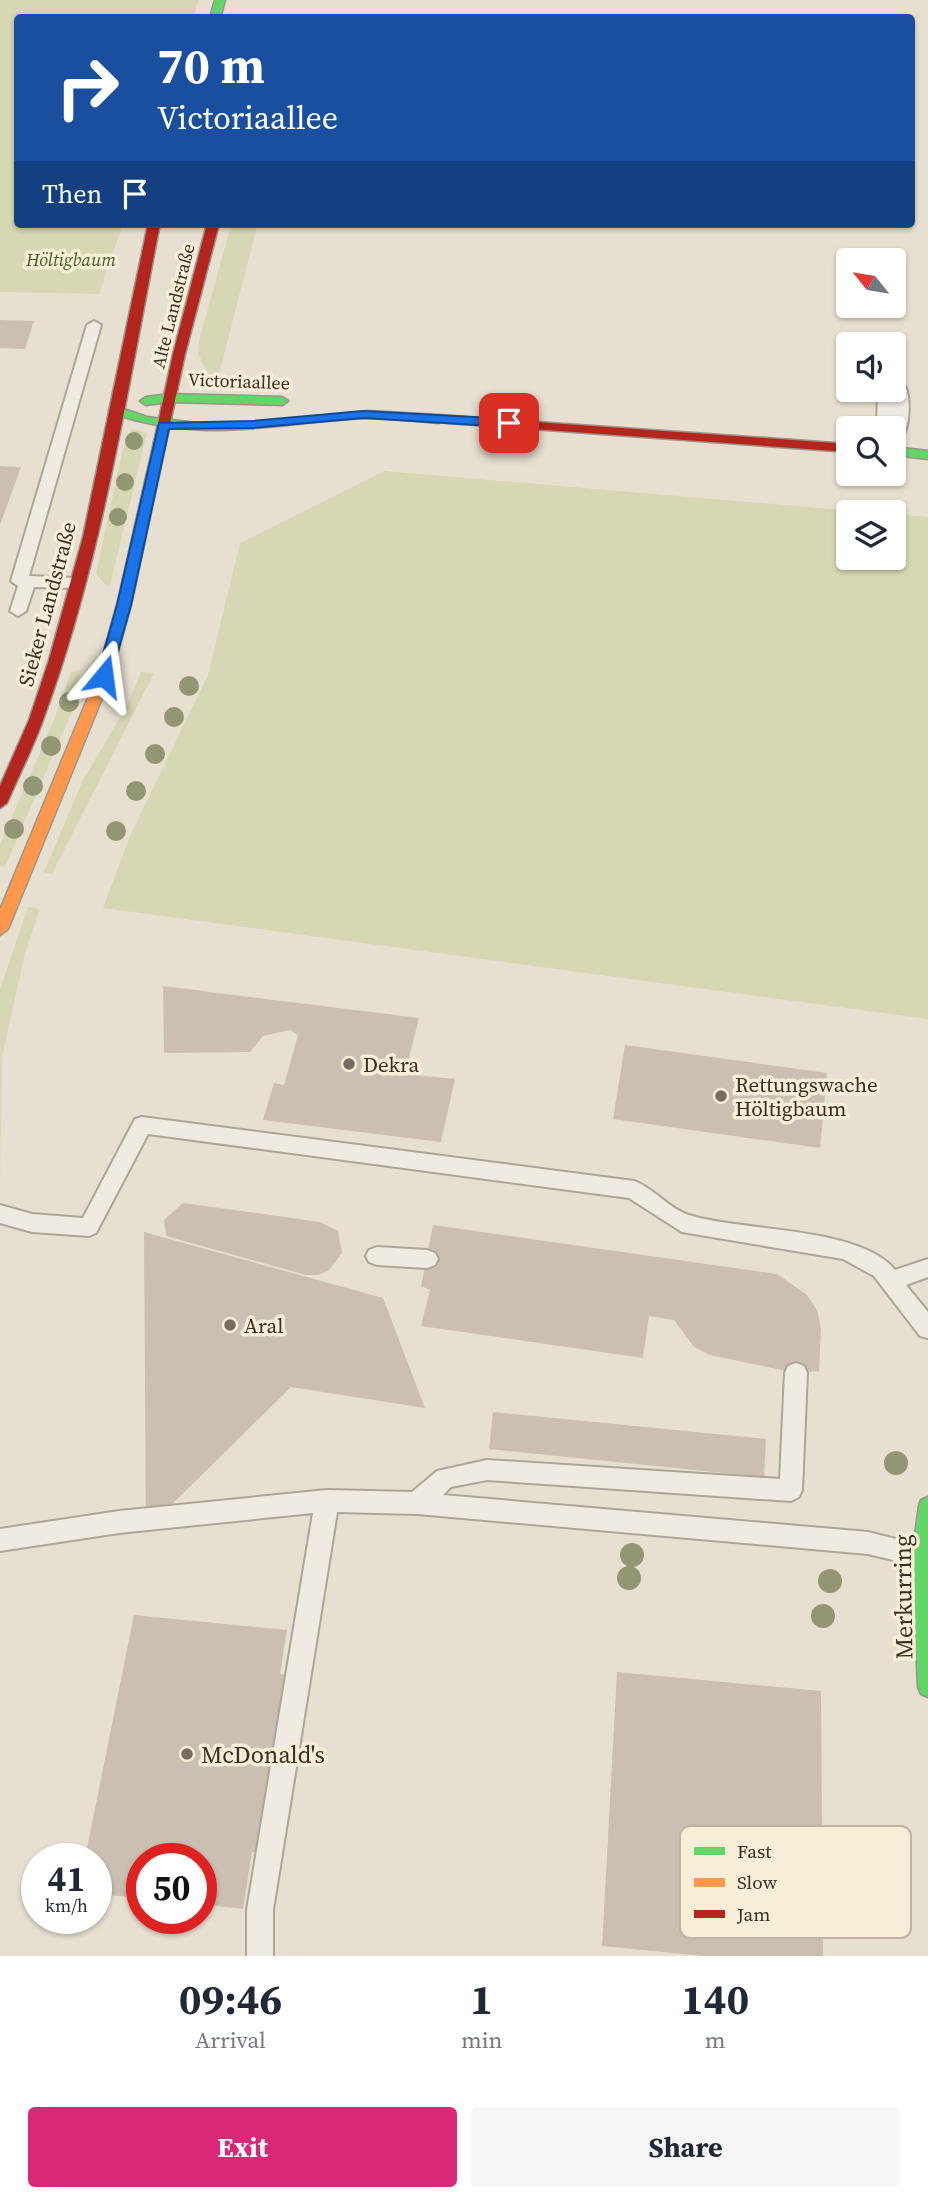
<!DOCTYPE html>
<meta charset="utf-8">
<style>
:root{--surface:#fff;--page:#f6f6f7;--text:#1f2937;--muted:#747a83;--accent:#db2777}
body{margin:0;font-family:"Source Serif 4",serif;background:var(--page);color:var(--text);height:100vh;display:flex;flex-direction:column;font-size:26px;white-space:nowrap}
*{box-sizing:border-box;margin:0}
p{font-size:23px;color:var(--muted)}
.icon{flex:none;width:38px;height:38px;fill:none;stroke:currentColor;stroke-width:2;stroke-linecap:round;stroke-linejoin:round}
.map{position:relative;height:1956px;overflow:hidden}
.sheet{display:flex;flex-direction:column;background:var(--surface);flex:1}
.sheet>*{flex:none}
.guide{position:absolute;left:14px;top:14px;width:901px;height:214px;border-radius:7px;box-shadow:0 2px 5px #0004;background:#1a4fa0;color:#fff;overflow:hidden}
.needle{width:46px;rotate:300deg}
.controls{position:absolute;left:836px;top:248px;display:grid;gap:14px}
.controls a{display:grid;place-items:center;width:70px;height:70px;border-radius:7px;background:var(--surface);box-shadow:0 2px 5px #0004;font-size:35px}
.speed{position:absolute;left:21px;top:1843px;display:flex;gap:14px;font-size:35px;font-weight:700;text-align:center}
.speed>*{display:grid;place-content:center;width:91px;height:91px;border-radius:50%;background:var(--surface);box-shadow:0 2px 5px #0004;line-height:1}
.speed small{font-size:18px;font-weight:400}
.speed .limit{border:10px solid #d22;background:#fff;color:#111}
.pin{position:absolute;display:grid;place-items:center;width:60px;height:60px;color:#fff;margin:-30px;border-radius:14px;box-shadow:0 4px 10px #0006}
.me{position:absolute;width:77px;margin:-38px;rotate:16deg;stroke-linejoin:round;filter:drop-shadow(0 0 5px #0008)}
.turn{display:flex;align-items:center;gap:24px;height:147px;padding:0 28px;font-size:32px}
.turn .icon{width:91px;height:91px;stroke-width:2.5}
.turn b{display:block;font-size:49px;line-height:60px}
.then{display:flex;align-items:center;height:66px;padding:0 28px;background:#0003;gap:14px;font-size:26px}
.eta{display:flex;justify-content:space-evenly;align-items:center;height:119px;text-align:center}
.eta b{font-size:42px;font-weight:700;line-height:49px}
.primary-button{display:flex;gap:14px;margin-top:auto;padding:14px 28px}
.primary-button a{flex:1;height:80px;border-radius:7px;background:var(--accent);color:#fff;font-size:28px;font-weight:700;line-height:80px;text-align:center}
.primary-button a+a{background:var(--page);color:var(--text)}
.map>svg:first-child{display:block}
.green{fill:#d6d7b3}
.building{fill:#cbbfb2}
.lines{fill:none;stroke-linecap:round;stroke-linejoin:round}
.lane-casing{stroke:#ada599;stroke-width:4}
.street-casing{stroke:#ada599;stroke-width:4}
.fast-casing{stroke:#9c958a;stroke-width:3}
.slow-casing{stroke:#9c958a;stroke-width:3}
.jam-casing{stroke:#9c958a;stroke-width:3}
.lane{fill:#efebe3;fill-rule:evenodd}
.street{fill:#efebe3;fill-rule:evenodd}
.fast{fill:#63d668;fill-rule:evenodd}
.slow{fill:#ff974d;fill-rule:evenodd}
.jam{fill:#b3261e;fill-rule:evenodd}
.tree{fill:#929673}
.route{fill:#1a73e8;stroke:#114b97;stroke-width:2}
.poi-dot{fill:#786c5e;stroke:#f7eed8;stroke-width:2.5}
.labels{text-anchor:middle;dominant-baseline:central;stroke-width:7;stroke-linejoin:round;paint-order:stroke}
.far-park-label{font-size:18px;font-style:italic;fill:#4d5a26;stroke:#f7eed8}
.far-street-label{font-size:18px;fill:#3d2e20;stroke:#f7eed8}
.street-label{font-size:21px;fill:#3d2e20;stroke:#f7eed8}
.poi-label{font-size:21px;fill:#3d2e20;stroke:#f7eed8;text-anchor:start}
.near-street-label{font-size:24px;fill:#3d2e20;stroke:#f7eed8}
.near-poi-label{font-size:24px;fill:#3d2e20;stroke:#f7eed8;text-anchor:start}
.key{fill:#f7eed8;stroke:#bfb4a1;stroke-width:2}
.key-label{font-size:19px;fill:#3d2e20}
</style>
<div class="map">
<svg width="928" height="1956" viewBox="0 0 928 1956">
<rect width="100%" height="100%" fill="#e7e0d1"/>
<path class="green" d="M0 0H199L193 17 18 18V224H123L99 294 0 292Z
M231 225 257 227 219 374 210 377 198 354 199 341Z
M133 429 147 433 110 585 108 587 96 574 123 449 127 436Z
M384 471 879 513H849V558H894V514L928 517V1019L103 908 130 836 208 675 240 543Z
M79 671 78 697 5 867 0 866V844L54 720 71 672Z
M141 672 154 673 52 874 44 872 83 780 128 704Z
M28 907 40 909 25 953 2 1057 0 1185V989Z"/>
<path class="building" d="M0 320 34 321 25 349 0 348Z
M0 466 21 467 0 525Z
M163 986 419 1018 405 1074 455 1079 441 1142 263 1120 274 1083 284 1085 298 1035 290 1030 263 1036 250 1052 164 1053Z
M625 1045 827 1073 820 1148 613 1119Z
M183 1203 320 1222 338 1231 342 1253 328 1271 318 1275H306L166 1236 164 1220Z
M433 1225 777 1274 806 1294 817 1310 821 1329 819 1371 796 1373 710 1355 694 1347 674 1320 649 1316 643 1358 421 1326 430 1290 421 1286Z
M144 1232 383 1298 425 1408 291 1387 146 1530Z
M493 1412 766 1439 764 1477 489 1449Z
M134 1615 287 1630 280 1674 300 1677 273 1855 252 1852 243 1909 201 1904V1858H142V1898L96 1894V1858H85Z
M617 1672 821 1691 823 1956H703L602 1946Z"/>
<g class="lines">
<defs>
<path id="lane" d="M94 321 101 325 29 576 76 578 84 583 76 588 34 587 26 611 18 616 10 611 18 586 11 581 87 325Z
M142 1117 634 1181C654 1188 669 1209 689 1215 742 1232 860 1226 895 1270L928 1259V1277L906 1285 928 1312V1338L920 1336 874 1276 843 1259 682 1232 629 1198 148 1134 96 1233 89 1236 32 1232 0 1223V1205L32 1214 83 1218 135 1119Z
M377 1247 427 1250 435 1253 438 1259 435 1265 427 1268 377 1265 369 1262 366 1256 369 1250Z
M796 1363 804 1366 807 1373 802 1490 799 1497 791 1501 487 1480 451 1487 443 1495 868 1532 928 1547V1565L922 1567 868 1554 417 1514 337 1512 273 1910V1956H247V1910L313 1513 119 1533 0 1551V1529L119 1511 327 1490 412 1492 437 1471 487 1460 780 1479 785 1373 788 1366Z"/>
<path id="street" d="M894 381 904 384C911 395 910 424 903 436L894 438V429H877L878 390H894Z"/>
<path id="fast" d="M215 0H225L220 18H210Z
M169 394 282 397 288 401 282 405 169 402 146 405 140 401 146 397Z
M115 406 147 417 205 424 267 421 369 411 439 415 445 419 439 423C414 421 389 417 364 418 269 423 206 445 111 413L109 410Z
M894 447 928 451V459L894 455Z
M928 1497V1697L921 1694 918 1687 912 1556 919 1506 921 1500Z"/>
<path id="slow" d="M160 438 166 442 131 605 111 676 8 929 0 935V910L97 676 117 605 154 442Z"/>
<path id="jam" d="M148 224H160C127 390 102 561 43 720 33 748 19 775 7 803L0 808V786L29 720 49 660 83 537Z
M207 224H219L185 354 166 442 160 446 154 442 173 354Z
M439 415 849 444V452L435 422 433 419Z"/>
</defs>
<use href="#lane" class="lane-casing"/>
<use href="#street" class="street-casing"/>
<use href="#fast" class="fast-casing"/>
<use href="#slow" class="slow-casing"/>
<use href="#jam" class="jam-casing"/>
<use href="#lane" class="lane"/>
<use href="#street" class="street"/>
<use href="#fast" class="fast"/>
<use href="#slow" class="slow"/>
<use href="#jam" class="jam"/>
</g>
<g class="tree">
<circle cx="134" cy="441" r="9"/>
<circle cx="125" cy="482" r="9"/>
<circle cx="118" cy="517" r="9"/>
<circle cx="189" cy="686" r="10"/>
<circle cx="69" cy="702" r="10"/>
<circle cx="174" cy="717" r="10"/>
<circle cx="51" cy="746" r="10"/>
<circle cx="155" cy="754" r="10"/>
<circle cx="33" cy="786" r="10"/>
<circle cx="136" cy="791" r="10"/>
<circle cx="14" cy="829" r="10"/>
<circle cx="116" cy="831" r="10"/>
<circle cx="896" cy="1463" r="12"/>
<circle cx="632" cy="1555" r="12"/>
<circle cx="629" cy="1578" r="12"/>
<circle cx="830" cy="1581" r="12"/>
<circle cx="823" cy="1616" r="12"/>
</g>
<path class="route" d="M363 411 509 419 515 423 509 427 363 418 252 428 169 429 131 605 111 676 109 680H99L97 676 117 605 159 423 252 421Z"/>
<g class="poi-dot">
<circle cx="349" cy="1064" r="7"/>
<circle cx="721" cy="1096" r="7"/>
<circle cx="230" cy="1325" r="7"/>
<circle cx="187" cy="1754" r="7"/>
</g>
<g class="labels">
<g class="far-park-label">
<text x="71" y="259">Höltigbaum</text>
</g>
<g class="far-street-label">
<text transform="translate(173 306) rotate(-76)">Alte Landstraße</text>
<text transform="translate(239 381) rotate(2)">Victoriaallee</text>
</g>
<g class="street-label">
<text transform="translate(47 604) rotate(-75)">Sieker Landstraße</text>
</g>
<g class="poi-label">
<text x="363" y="1064">Dekra</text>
<text x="735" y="1084">Rettungswache<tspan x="735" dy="24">Höltigbaum</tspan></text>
<text x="244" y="1325">Aral</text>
</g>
<g class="near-street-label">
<text transform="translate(903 1597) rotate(-91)">Merkurring</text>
</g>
<g class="near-poi-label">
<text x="201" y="1754">McDonald's</text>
</g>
</g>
<rect x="680" y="1826" width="231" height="112" rx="10" class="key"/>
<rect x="694" y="1847" width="31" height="8" fill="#63d668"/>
<rect x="694" y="1878" width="31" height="9" fill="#ff974d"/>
<rect x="694" y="1910" width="31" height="8" fill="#b3261e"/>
<g class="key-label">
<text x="737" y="1858">Fast</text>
<text x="737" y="1889">Slow</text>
<text x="737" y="1921">Jam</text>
</g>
</svg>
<div class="controls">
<a><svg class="needle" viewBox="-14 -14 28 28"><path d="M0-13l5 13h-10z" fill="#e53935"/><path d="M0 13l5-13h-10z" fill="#747a83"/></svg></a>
<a><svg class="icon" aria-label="sound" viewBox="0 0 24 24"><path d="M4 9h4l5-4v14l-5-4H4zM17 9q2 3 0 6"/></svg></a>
<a><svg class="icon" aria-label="search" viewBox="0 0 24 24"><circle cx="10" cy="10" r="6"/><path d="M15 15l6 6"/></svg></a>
<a><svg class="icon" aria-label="layers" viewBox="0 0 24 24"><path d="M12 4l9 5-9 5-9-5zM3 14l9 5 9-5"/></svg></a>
</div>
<div class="speed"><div>41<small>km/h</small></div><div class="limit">50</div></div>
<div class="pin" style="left:509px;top:423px;background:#d93025"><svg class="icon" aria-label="arrive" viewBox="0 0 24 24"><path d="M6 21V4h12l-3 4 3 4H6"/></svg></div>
<svg class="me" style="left:104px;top:676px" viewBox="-20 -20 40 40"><path d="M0-17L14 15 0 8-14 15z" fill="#1a73e8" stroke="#fff" stroke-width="4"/></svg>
<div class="guide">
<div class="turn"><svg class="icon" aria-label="right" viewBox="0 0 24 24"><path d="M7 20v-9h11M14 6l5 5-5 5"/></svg><div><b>70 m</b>Victoriaallee</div></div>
<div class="then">Then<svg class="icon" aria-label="arrive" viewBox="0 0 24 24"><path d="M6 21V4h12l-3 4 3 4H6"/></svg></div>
</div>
</div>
<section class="sheet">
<div class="eta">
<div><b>09:46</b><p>Arrival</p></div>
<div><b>1</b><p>min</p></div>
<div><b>140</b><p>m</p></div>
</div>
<div class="primary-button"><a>Exit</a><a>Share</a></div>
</section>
